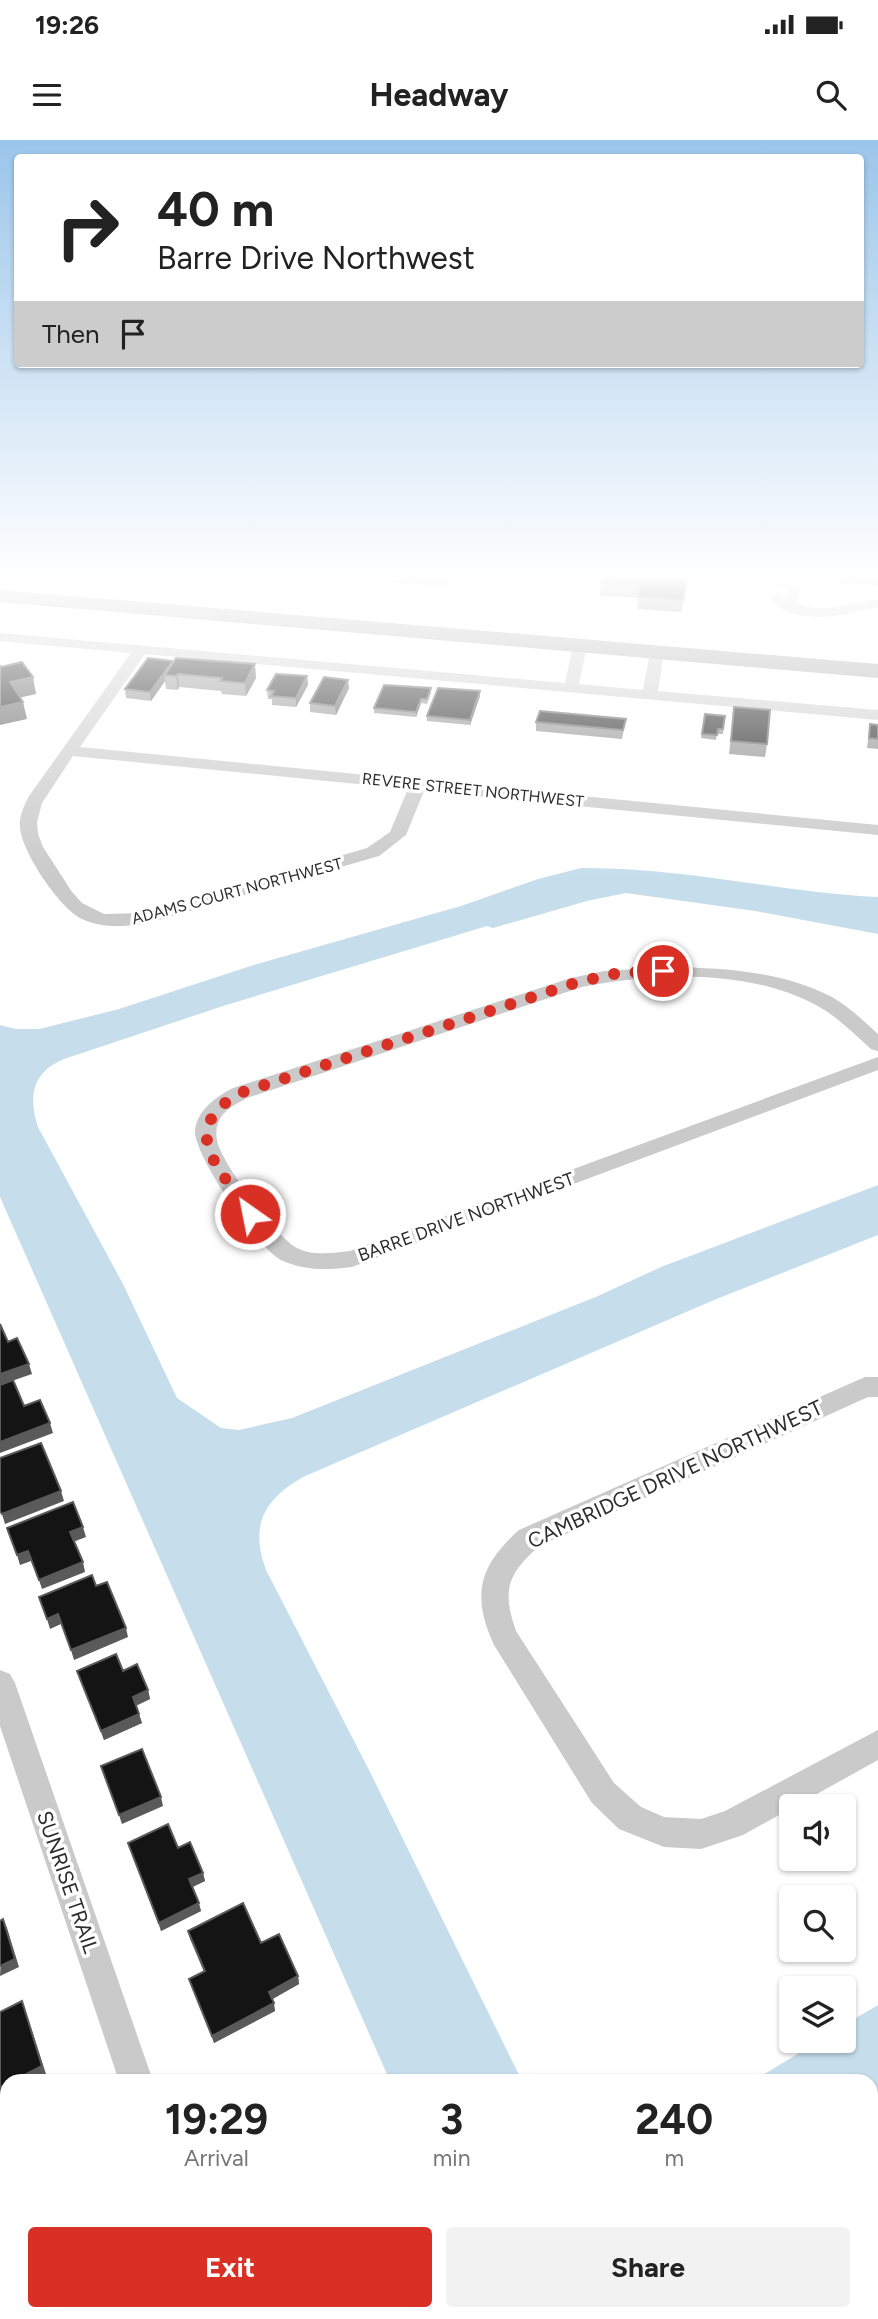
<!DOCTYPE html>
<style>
:root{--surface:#fff;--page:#f2f2f2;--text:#222;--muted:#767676;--accent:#d93025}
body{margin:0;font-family:Figtree,sans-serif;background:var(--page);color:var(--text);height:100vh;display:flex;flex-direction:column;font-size:26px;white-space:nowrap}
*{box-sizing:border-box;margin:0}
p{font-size:23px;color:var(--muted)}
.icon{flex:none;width:38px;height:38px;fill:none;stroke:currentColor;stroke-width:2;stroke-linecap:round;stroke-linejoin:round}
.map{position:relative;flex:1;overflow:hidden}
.sheet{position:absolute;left:0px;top:1934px;width:878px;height:247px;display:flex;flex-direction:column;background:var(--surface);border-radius:21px 21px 0 0;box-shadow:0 2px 5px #0004}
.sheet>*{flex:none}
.top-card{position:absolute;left:14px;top:14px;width:850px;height:214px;border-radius:7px;box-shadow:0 2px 5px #0004;background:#fff;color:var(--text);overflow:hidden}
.controls{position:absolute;left:779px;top:1654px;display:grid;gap:14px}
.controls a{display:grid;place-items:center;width:77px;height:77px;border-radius:7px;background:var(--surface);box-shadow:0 2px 5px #0004;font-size:35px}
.pin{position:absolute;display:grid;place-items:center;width:60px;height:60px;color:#fff;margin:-30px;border:4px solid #fff;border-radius:50%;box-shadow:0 2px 7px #0007}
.me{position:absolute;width:77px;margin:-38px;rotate:327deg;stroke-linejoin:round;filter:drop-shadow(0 0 5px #0008)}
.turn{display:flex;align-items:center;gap:24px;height:147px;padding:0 28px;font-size:32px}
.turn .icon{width:91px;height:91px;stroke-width:2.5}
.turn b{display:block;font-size:49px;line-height:60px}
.then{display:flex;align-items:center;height:66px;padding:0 28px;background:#0003;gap:14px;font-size:26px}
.eta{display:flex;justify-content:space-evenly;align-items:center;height:119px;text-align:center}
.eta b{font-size:42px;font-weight:700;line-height:49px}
.action{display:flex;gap:14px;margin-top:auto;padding:14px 28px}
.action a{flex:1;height:80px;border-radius:7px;background:var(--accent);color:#fff;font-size:28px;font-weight:700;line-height:80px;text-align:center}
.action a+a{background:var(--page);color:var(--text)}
.status{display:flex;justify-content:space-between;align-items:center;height:49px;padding:0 35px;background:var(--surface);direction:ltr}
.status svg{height:19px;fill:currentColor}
header{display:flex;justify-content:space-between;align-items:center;height:91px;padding:0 28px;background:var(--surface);font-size:32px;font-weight:700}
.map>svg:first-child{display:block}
.water{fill:#c6deec}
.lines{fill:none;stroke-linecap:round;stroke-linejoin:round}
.street{fill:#cacaca;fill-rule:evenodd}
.primary{fill:#a5a5a5;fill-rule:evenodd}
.wall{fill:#8a8a8a}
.shaded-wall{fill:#5a5a5a}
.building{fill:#141414;stroke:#5a5a5a;stroke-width:2}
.route{stroke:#d93025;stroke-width:12;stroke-dasharray:0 21.6}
.labels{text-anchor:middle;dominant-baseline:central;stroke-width:7;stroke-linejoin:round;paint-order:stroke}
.far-street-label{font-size:16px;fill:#2d2d2d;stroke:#fff}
.street-label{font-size:18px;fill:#2d2d2d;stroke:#fff}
.near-street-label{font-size:21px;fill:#2d2d2d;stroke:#fff}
</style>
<div class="status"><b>19:26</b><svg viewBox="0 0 49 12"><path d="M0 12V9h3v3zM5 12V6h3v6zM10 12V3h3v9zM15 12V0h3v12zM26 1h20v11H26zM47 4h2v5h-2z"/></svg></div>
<header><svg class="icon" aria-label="menu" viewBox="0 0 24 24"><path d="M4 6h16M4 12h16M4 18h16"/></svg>Headway<svg class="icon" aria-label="search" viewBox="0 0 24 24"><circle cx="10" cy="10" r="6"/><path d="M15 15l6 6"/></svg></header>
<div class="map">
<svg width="878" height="2179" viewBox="0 0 878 2179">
<rect width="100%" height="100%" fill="#fff"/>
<path class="water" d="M581 728C682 727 779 752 878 757V794L755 771 626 753 587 761 493 788 487 786 223 866 64 919C32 932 28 957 38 987L123 1144 177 1258 221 1288 239 1290 292 1278 598 1156 661 1127 878 1045V1095L714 1160 303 1337C263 1360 250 1386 266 1430L369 1630 522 1941H390L0 1057V885L16 889H39L119 869 257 824 461 766 538 739Z
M878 1865V1989L872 1993V1941H753L819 1901 844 1900V1885Z
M491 2174H689L688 2179H494Z"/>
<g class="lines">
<path class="street" d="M660 434H719L793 439 800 443 799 456 795 463C822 474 851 464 878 459V467C845 474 793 490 769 456L771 453H781L785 457 786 447 667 438Z
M0 493 565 543 573 506 580 502 587 506 579 544 643 550 650 512 657 508 664 512 658 551 878 570V580L145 514 80 607 878 685V695L424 651 406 695 379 716 152 782C129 787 103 789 82 779 60 769 21 711 20 687 19 676 24 666 29 656L131 513 0 501ZM73 616 408 649 390 692 367 708 143 773 104 774 82 763 72 752 43 707 38 694 37 682 42 663Z
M669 827C723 828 782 831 832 857 849 867 864 881 878 894V911L871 909C854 894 837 876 816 865 748 829 656 832 582 847L247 958C238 963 223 970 219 981 215 989 216 1000 219 1007 227 1029 277 1098 297 1108 312 1116 333 1113 350 1111L878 917V930L352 1127C328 1130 306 1131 283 1121 259 1111 194 1016 195 991 197 970 216 957 233 948L571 838 604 831Z
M865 1237H878V1257H868L539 1406C507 1435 502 1450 516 1491L614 1643 641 1667 664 1677 701 1679 725 1671 878 1590V1620L743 1695 701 1709 664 1707 619 1689 592 1663 494 1505C471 1455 479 1426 519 1390Z
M0 1530 10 1534 15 1543 153 1941H119L0 1586Z
M191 2174H229L230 2179H192Z"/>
<path class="primary" d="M0 450 878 524V538L0 462Z"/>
</g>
<path class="wall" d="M264 434H290L287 439 265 437Z
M380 434H449V436L445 446 380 441Z
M817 434H878V446L834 442V437L817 435Z
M601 443 687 444 681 472 637 469 638 458 600 456Z
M173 521V523L256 538 246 556 222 554 221 551 179 547 178 550 166 549 165 541 151 561 126 558 125 549Z
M307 536 308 545 296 567 272 565V559H268L267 550Z
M349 548 336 575 310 572V563Z
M431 548V553L427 564 421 563 416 577 374 573V568Z
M480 551V556L470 585 427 581V576Z
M705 574 725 576 723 594H717L716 600 701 598Z
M626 579 622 599 536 591V582Z
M733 581 767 604 765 617 729 614Z
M870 584 878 585V609L867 608Z
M77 1531H123L148 1550 150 1559 136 1566 142 1583 104 1600Z
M128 1703 178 1708 203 1733 205 1741 193 1747 201 1771 161 1791Z
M188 1791 298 1836 299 1844 272 1859 275 1871 214 1903 189 1839 204 1832 190 1799Z"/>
<path class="shaded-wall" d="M447 434H449V436L445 446V437Z
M688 434 687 444 681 472 683 460Z
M173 521 174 530 165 535V541L151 561 150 552Z
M255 524 256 538 246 556 245 543Z
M178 534 179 547 178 550 176 536Z
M307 536 308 545 296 567V558Z
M33 537 36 554 14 559 10 542Z
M348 540 349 548 336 575 335 566Z
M480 551V556L470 585V580Z
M421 559V563L416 577V572Z
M23 562 27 579 0 585V567Z
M29 1224 32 1234 0 1245V1234Z
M50 1283 53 1293 0 1313V1302Z
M61 1351 64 1361 5 1384 2 1374Z
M83 1387 86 1397 73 1402 70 1392Z
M28 1411 31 1421 20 1425 17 1415Z
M83 1422 85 1432 42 1449 39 1440Z
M58 1474 61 1484 50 1489 47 1479Z
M126 1488 128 1497 74 1520 71 1510Z
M148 1550 150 1559 135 1566 133 1557Z
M139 1574 142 1583 104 1600 101 1591Z
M161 1657 163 1666 122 1684 119 1675Z
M203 1733 205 1741 192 1747 189 1739Z
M199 1763 201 1771 161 1791 159 1783Z
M3 1779 7 1788 19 1827 0 1836Z
M298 1836 299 1844 271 1860 269 1852Z
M22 1861 25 1869 46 1934 31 1941H13Z
M274 1863 275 1871 214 1903 212 1896Z
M7 1944V1953L0 1956V1947Z
M122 2174H125L126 2179H122Z"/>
<path class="building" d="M395 434H447L445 437Z
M603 434H688L683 460 638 456 640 446 601 443Z
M148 518 173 521 150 552 125 549Z
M176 518 255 524 245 543 220 541 222 538 178 534 176 536 165 535Z
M22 522 33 537 10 542 23 562 0 567V526L1 527Z
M276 534 307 536 296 558 271 556 274 551 267 550Z
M324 537 348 540 335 566 310 563Z
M384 545 431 548 427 559H421L416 572 374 568Z
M438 548 480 551 470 580 427 576Z
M734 567 770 570 767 604 731 601Z
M540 571 626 579 623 590 536 582Z
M705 574 725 576 723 589H718L717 595 702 594Z
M870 584 878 585V599L869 598Z
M0 1184 8 1202 17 1198 29 1224 0 1234Z
M13 1240 24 1266 40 1260 50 1283 0 1302V1245Z
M41 1303 61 1351 2 1374 0 1371V1318Z
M73 1362 83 1387 70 1392 83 1422 39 1440 28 1411 17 1415 7 1388Z
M92 1435 96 1446 107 1442 126 1488 71 1510 58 1474 47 1479 39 1457Z
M116 1514 123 1531 137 1524 148 1550 133 1557 139 1574 101 1591 77 1531Z
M142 1609 161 1657 119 1675 101 1626Z
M168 1684 178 1708 190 1702 203 1733 189 1739 199 1763 159 1783 128 1703Z
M243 1763 261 1803 279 1794 298 1836 269 1852 274 1863 212 1896 189 1839 205 1831 188 1791Z
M3 1779 15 1819 0 1826V1781Z
M22 1861 42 1926 13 1941H7V1944L0 1947V1872Z
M7 2025V2045L2 2028Z
M57 2174H122V2179H56Z
M309 2174H336L338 2179H296Z"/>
<linearGradient id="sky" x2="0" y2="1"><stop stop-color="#9ac5ea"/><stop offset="0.59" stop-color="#fff"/><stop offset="1" stop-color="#fff" stop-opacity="0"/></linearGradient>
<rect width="878" height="739" fill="url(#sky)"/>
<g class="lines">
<path class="route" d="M250 1074C220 1027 175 991 240 953L578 842 619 833 663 831"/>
</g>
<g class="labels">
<g class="far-street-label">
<text transform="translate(473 650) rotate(6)">REVERE STREET NORTHWEST</text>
<text transform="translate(237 751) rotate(-15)">ADAMS COURT NORTHWEST</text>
</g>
<g class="street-label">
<text transform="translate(466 1077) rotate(-20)">BARRE DRIVE NORTHWEST</text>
</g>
<g class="near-street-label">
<text transform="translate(675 1334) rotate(-25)">CAMBRIDGE DRIVE NORTHWEST</text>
<text transform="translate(68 1742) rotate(71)">SUNRISE TRAIL</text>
</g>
</g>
</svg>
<div class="controls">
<a><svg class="icon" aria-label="sound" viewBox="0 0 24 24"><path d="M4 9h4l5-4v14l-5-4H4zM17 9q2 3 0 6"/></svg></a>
<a><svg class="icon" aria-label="search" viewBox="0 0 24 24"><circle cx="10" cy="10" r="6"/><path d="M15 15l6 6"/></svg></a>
<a><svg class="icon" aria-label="layers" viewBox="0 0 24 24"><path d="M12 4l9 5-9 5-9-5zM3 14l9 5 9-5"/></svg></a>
</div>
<div class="pin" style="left:663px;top:831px;background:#d93025"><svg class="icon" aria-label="arrive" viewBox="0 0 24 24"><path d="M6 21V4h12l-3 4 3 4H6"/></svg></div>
<svg class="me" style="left:250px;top:1074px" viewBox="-20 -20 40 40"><circle r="17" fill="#d93025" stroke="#fff" stroke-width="3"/><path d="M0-11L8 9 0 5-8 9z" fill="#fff"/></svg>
<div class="top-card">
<div class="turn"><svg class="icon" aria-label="right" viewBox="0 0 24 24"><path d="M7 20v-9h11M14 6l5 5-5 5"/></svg><div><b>40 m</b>Barre Drive Northwest</div></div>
<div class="then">Then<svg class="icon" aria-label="arrive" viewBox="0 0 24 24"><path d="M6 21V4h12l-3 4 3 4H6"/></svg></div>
</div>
<section class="sheet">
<div class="eta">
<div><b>19:29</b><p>Arrival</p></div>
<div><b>3</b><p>min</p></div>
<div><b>240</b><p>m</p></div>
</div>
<div class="action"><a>Exit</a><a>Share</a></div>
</section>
</div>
